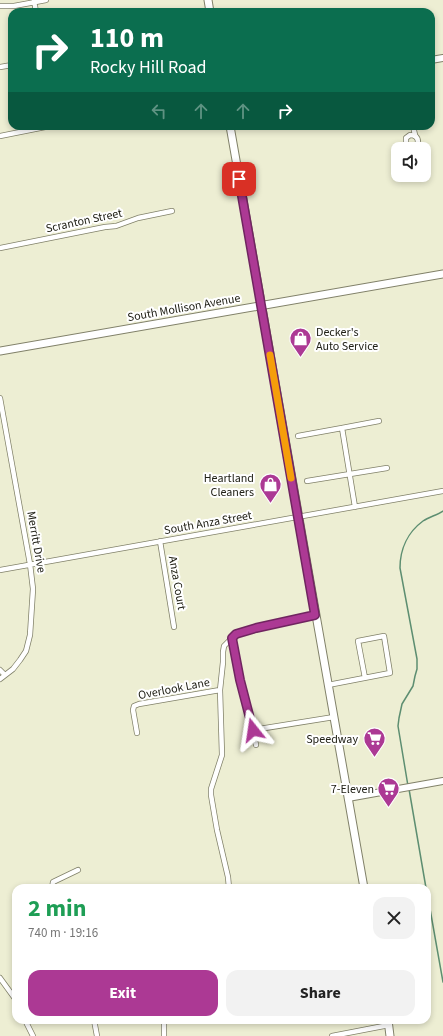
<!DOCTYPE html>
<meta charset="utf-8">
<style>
:root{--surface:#fff;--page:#f2f2f2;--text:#222;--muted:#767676;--accent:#ac3994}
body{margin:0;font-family:"Source Sans 3",sans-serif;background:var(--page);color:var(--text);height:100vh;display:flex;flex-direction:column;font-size:15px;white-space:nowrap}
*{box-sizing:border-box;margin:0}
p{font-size:13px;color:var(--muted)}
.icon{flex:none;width:22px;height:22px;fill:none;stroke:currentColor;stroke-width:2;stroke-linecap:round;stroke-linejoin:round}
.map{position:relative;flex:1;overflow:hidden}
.sheet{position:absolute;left:12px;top:884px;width:419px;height:140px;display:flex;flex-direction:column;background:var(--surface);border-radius:12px;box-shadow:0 2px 6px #0003}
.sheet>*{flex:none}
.hud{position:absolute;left:8px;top:8px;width:427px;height:122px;border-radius:12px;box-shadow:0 2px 6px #0003;background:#0b6e4f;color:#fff;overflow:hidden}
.controls{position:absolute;left:391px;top:142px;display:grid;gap:8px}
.controls a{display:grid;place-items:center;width:40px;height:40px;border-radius:8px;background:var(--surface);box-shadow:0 2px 6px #0003;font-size:20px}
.pin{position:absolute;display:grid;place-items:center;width:34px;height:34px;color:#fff;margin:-17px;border-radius:8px;box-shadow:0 2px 6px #0006}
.me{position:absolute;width:44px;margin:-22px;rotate:345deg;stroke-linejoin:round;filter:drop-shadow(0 0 3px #0008)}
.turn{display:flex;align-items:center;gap:14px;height:84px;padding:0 16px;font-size:18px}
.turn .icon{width:52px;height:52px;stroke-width:2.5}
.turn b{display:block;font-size:28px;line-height:34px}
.lanes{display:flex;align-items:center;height:38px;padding:0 16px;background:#0003;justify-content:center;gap:20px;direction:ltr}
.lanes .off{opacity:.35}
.round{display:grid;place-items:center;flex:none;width:42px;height:42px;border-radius:12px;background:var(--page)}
.overview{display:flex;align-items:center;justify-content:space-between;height:68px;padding:0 16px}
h1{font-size:24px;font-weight:700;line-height:30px;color:#1e9e55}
.primary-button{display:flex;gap:8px;margin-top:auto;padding:8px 16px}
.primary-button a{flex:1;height:46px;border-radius:12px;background:var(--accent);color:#fff;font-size:16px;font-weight:700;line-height:46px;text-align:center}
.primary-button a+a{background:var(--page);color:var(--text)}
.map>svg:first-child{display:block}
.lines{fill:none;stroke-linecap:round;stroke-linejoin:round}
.stream{stroke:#5d8e71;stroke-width:1.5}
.minor-casing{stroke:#818169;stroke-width:6}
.tertiary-casing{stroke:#818169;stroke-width:8}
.secondary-casing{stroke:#818169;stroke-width:9}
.minor{stroke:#fff;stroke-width:4.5}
.tertiary{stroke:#fff;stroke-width:6}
.secondary{stroke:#fff;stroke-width:7}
.route-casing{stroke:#702560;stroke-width:10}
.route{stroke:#ac3994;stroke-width:7}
.slow{stroke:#f59e0b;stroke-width:7}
.labels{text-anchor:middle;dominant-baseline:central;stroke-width:4;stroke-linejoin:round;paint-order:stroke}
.street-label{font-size:12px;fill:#212117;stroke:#fff}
.poi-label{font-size:12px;fill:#212117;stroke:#fff;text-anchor:end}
</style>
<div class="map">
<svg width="443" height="1036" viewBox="0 0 443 1036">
<rect width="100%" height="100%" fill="#edeed3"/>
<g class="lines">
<path class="stream" d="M408 786 398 726 399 718 402 704 413 686 415 676 417 669V659L400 568C400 549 408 532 423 521 429 517 437 515 443 511
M409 789 426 888
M427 892 443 982"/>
<defs>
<path id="minor" d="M34 0 36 12
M0 6H14L46 0
M0 67 12 65
M413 126 415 135
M0 136 50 126
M397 149C400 149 404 148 407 148 413 147 416 148 418 142 418 137 415 135 410 135L406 138V143L409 147
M0 248 105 227 116 226 138 218 172 211
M0 398 30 564 33 589 30 635 26 651 20 660 13 669 0 679
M298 436 342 428
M307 481 387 468
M355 507 342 428 379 421
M160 541 174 627
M0 570 443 491
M232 639 240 680 253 730 256 745
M0 670 5 675
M328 685 390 673 384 636 358 641 365 678
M253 730 334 717
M137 733 133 710 134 706 139 704 220 690
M52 888 53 882 78 870
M229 888 228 877 217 830 211 795V789L222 755 220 690 223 662V652L224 646 236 634 256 628 315 615
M0 978 16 1000
M25 1020 33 1036
M94 1020 97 1036
M164 1036V1020
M332 1036 389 1025"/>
<path id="tertiary" d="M431 60 443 58
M348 798 443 781"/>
<path id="secondary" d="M208 0 210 12
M230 126 364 888
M0 351 443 274
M388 1020 390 1036"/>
</defs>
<use href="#minor" class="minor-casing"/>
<use href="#tertiary" class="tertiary-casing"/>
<use href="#secondary" class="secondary-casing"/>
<use href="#minor" class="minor"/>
<use href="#tertiary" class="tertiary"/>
<use href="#secondary" class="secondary"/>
</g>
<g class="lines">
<defs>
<path id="route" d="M239 179 315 615 256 628 236 634 232 638 240 680 253 730"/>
</defs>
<use href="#route" class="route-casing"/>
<use href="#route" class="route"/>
<path class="slow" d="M270 355 291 478"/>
</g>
<defs>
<symbol id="shop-pin" viewBox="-11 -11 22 30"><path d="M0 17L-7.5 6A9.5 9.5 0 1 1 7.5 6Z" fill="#ac3994" stroke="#fff"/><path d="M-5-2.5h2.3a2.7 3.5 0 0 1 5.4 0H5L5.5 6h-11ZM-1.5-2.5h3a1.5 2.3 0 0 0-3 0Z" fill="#fff"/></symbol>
<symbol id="supermarket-pin" viewBox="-11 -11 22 30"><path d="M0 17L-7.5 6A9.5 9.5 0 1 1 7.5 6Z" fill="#ac3994" stroke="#fff"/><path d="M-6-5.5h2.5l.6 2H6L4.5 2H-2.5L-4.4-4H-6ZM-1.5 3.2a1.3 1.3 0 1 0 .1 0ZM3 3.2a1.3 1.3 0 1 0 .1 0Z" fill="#fff"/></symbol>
</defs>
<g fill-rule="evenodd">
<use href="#shop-pin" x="288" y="326" width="25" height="34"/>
<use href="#shop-pin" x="258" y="472" width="25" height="34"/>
<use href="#supermarket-pin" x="362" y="726" width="25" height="34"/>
<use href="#supermarket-pin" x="376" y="776" width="25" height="34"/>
</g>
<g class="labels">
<g class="street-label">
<text transform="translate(84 221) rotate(-12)">Scranton Street</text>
<text transform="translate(184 308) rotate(-10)">South Mollison Avenue</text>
<text transform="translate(208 523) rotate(-10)">South Anza Street</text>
<text transform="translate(36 542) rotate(80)">Merritt Drive</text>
<text transform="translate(177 583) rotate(80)">Anza Court</text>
<text transform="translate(174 689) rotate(-11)">Overlook Lane</text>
</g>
<g class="poi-label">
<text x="316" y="332" text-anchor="start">Decker's<tspan x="316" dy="14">Auto Service</tspan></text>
<text x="254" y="478">Heartland<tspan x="254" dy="14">Cleaners</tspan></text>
<text x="358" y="739">Speedway</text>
<text x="374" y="789">7-Eleven</text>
</g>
</g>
</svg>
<div class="controls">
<a><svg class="icon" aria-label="sound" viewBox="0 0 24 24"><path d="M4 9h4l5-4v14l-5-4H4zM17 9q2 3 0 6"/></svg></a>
</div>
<div class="pin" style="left:239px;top:179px;background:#d93025"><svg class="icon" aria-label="arrive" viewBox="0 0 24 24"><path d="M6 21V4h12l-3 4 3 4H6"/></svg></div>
<svg class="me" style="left:253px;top:730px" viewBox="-20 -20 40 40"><path d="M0-17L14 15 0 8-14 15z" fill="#ac3994" stroke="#fff" stroke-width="4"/></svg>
<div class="hud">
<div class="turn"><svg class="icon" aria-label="right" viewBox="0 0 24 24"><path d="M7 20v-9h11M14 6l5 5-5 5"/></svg><div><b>110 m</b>Rocky Hill Road</div></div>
<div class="lanes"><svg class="icon off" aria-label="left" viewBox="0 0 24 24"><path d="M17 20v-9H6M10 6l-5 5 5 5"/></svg><svg class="icon off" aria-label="ahead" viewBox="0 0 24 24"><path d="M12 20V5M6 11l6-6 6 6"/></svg><svg class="icon off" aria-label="ahead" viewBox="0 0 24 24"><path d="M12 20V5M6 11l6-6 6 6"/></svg><svg class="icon" aria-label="right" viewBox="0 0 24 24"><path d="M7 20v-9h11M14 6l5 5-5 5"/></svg></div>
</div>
<section class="sheet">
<div class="overview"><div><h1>2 min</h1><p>740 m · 19:16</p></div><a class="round"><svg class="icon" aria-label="close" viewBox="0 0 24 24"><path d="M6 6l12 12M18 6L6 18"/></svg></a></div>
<div class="primary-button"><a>Exit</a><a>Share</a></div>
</section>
</div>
